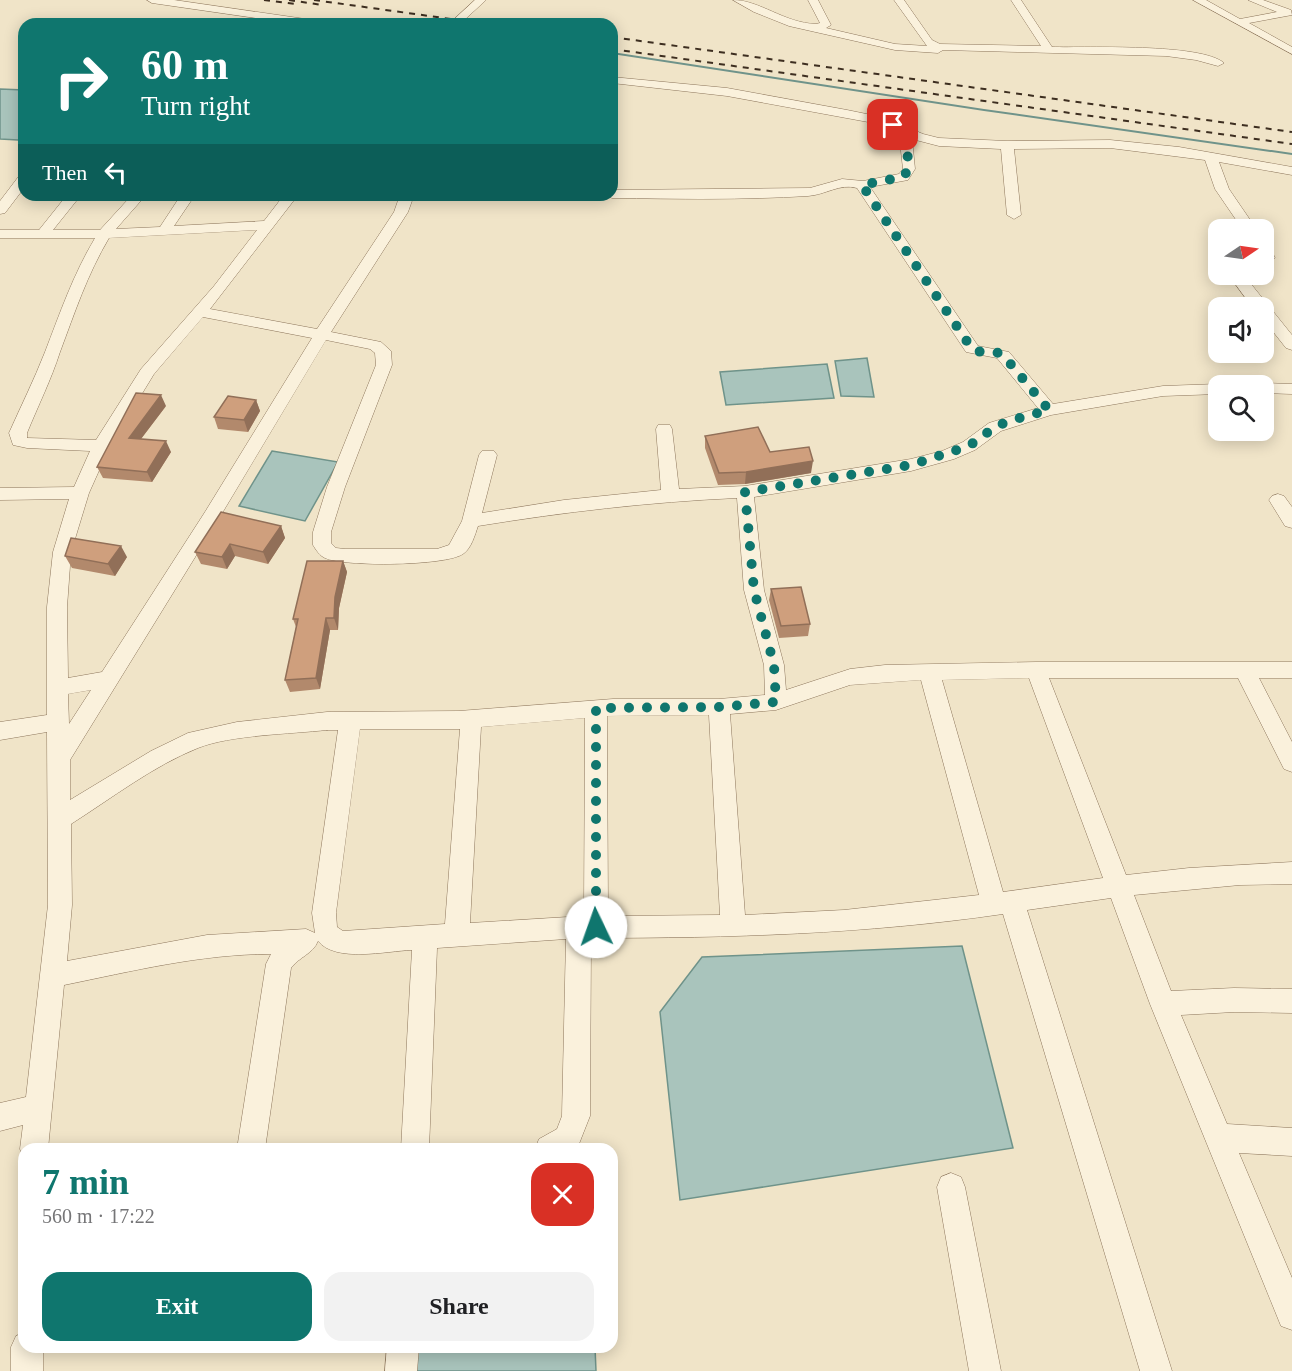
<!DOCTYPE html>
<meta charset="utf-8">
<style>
:root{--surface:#fff;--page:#f2f2f2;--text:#202124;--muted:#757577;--accent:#0f766e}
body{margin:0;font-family:Georgia,serif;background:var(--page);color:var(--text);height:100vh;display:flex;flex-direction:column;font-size:22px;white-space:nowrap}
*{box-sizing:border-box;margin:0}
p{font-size:20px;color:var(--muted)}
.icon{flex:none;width:33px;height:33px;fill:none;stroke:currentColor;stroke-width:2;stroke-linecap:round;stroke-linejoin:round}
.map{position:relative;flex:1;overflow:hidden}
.side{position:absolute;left:18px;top:1143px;width:600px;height:210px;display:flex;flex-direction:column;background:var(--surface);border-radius:18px;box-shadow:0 3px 15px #0003}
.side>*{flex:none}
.top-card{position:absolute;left:18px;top:18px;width:600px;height:183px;border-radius:18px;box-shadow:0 3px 15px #0003;background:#0f766e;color:#fff;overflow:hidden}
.needle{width:39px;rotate:77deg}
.tools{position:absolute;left:1208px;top:219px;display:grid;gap:12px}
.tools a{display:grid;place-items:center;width:66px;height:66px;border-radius:12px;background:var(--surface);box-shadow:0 3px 15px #0003;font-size:30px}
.pin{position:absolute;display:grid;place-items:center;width:51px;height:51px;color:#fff;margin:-26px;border-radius:12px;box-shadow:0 3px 9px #0006}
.me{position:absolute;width:66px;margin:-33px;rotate:357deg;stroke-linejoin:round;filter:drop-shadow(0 0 4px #0008)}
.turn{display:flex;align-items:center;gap:21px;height:126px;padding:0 24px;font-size:27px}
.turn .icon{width:78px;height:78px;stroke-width:2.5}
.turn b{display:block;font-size:42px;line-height:51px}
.then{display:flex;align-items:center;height:57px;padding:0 24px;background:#0003;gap:12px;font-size:22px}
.round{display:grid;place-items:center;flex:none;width:63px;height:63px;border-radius:18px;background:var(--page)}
.overview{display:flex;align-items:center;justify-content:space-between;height:102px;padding:0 24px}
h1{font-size:36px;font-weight:700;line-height:45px;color:var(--accent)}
.action{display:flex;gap:12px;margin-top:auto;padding:12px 24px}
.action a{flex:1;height:69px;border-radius:18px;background:var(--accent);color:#fff;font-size:24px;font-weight:700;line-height:69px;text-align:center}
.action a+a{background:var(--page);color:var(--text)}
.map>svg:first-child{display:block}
.water{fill:#a9c4bc;stroke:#6f938a;stroke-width:1.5}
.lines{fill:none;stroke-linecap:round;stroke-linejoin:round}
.stream{fill:#6f938a;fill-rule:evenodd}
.minor-casing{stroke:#8d765c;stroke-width:1}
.minor{fill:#faf1dc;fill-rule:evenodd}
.rail{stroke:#3d2e20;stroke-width:2;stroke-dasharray:6 6;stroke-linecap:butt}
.wall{fill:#b2896c}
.shaded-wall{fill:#916f58}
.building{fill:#cf9f7d;stroke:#916f58;stroke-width:1.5}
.route{stroke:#0f766e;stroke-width:10;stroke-dasharray:0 18}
</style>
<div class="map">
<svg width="1292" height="1371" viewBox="0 0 1292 1371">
<rect width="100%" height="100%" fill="#f0e4c8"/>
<path class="water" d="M0 89 24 90V134L18 140 0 139Z
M867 358 874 397 841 396 835 361Z
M827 364 834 398 726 405 720 372Z
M272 451 338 462 305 521 239 506Z
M962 946 1013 1148 680 1200 660 1012 702 957Z
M417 1347H595L596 1371H416Z"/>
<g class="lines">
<path class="stream" d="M612 52 984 109 1292 153V155L984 111 612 54Z"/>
<defs>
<path id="minor" d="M147 0H174L319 21 324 24H297L152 3Z
M475 0H486L460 24H449Z
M733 0C760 0 784 23 816 24L820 23 808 0H818L831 25 826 28 895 44 927 46 894 0H904L932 40 940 44 1041 46 1011 0H1021L1052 47C1087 48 1201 43 1224 63L1218 66 1196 60 1166 56 943 50 938 53 895 50 789 26 754 12Z
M1193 0H1206L1240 19 1277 12 1248 0H1263L1291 10 1292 15 1249 23 1292 47V54Z
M612 77 727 88 847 110 886 118 923 134 939 138 1007 141 1110 140 1179 147 1292 167V175L1219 162 1229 189 1257 230H1243L1215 189 1205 160 1110 148 1014 149 1021 215 1014 219 1007 215 1001 149 939 146 912 139 915 169 908 180 870 187 978 346 1009 352 1053 404 1163 386 1218 384 1224 386H1218V394L1163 396 1051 415 1001 431 975 450 954 459 911 471 754 497 764 590 784 665 786 690 850 669 885 665 1036 662H1292V678H1259L1292 742V772L1284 769 1238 678H1049L1126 875 1189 868 1292 862V884L1240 885 1134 895 1171 991 1234 988 1292 989V1013L1234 1012 1181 1015 1227 1124 1292 1128V1156L1239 1153 1292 1278V1330L1281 1326 1150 1004 1111 898 1027 910 1172 1371H1140L1003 914C866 934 730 938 591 938L590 1116 577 1149H535L539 1139 557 1129 562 1116 566 939 437 948 429 1149H401L412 950C386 951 336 963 318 941 313 954 299 957 291 968L265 1149H237L266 964 271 954C201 954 133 971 64 985L48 1149H24V1159L20 1149 23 1125 0 1131V1103L26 1097 48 905 47 732 0 740V722L47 715V607L53 552 69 499 0 500V488L74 487 90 451 27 448 13 445 9 433C21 406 34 380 45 352 60 313 73 275 95 238H0V230H39L67 195H81L53 230H100L132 195H146L116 229 160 227 181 195H195L174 226 264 221 284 195H298L210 309 317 329 394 212 400 195H414L408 212 331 332 381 342 391 351 392 365 345 487 331 532V543L336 548 345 549H437L449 545 462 521 479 455 482 451H494L497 455 482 513 564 500 661 490 656 429 658 425H670L672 429 679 489 745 486 911 459 942 451 963 442 989 423 1038 408 997 358 966 352 857 188C840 183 825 195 808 196 743 200 677 199 612 198L606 195H612V190L810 188 842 179 863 181 899 174 903 169 899 133 879 124 727 96 612 83ZM257 230 214 286 141 369 96 440 27 438V433C38 406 51 380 60 352 75 312 87 275 109 238ZM203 317 312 338 205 512 102 672 68 678 67 607 71 552 89 493 110 446 154 374ZM326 340 370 349 375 353 376 365 327 487 313 532V545C316 550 320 556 325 558 344 567 446 566 463 554 471 549 475 535 478 526 564 512 649 502 737 498L744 590 764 665 765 695 719 699H613L459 711 327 712 237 722 188 733 151 751 70 800V760L218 520ZM1029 678 1103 878 1003 892 942 680ZM921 680 979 895 844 910 745 915 730 714 776 710 850 685ZM91 690 69 724 68 694ZM709 715 720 915 608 916 607 716ZM585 718 584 916 470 923 481 727ZM360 729H460L445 924 343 931 337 927 336 913ZM327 730H338L312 913 315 933 306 929 207 935 67 961 72 905 71 824C112 798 153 766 198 748 230 735 291 734 327 730Z
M24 175V188L5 213 0 214V201L19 176Z
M1263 243 1268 244 1275 258 1263 265Z
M1228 274H1243L1292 335V350L1286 348 1263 319V308H1253Z
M1263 383 1292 384V394L1263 393V386H1257Z
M1278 494 1284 496 1292 507V528L1285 526 1269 500 1272 496Z
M951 1173 961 1177 965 1187 1001 1371H969L937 1187 941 1177Z
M24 1333V1347H43V1371H11V1347L16 1336Z
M387 1347H419L417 1371H385Z"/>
</defs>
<use href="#minor" class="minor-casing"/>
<use href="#minor" class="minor"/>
<path class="rail" d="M264 0 295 4
M289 0 322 5
M314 0 487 24
M481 19 515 24
M612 37 1292 132
M612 49 1292 144"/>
</g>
<path class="wall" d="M256 400 260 411 248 432 218 429 214 417Z
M166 406 141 439 171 452 152 482 103 478 97 467Z
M705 436 770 452 811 473 745 484 718 485 705 448Z
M281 526 285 538 268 564 235 556 227 569 201 564 195 552Z
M65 556 127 557 115 576 72 568Z
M343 561 347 572 339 608 338 630H330L320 689 290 692 285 680 296 627 293 619Z
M771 589 810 624 808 636 779 638 769 600Z"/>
<path class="shaded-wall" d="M161 395 166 406 134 448 129 438Z
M256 400 260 411 248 432 244 420Z
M166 441 171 452 152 482 147 472Z
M813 461 811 473 745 484 746 472Z
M281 526 285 538 268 564 263 552Z
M230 544 235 556 227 569 222 557Z
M121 546 127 557 115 576 108 564Z
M343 561 347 572 339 608 338 630 334 618 335 597Z
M326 618 330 630 320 689 316 678Z"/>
<path class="building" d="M136 393 161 395 129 438 166 441 147 472 97 467Z
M228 396 256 400 244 420 214 417Z
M758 427 770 452 809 447 813 461 746 472 719 473 705 436Z
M221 512 281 526 263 552 230 544 222 557 195 552Z
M71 538 121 546 108 564 65 556Z
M307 561H343L335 597 334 618H326L316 678 285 680 298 619H293Z
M801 587 810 624 781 626 771 589Z"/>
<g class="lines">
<path class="route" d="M596 927V708L719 707 776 702 774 665 754 590 745 492 911 465 969 446 995 427 1009 421 1049 410 1003 355C993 349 982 355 972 349L862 185 903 177 909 169 905 131 893 125"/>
</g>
</svg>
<div class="tools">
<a><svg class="needle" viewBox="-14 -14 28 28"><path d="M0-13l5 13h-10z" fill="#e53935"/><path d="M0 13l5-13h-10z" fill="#757577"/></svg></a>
<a><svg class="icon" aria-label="sound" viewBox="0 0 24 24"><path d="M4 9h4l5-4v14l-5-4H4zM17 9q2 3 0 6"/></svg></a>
<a><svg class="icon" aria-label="search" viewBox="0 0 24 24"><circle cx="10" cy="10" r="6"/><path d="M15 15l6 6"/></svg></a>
</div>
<div class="pin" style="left:893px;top:125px;background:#d93025"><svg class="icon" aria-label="arrive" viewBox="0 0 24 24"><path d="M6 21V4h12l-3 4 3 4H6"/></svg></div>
<svg class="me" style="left:596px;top:927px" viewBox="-20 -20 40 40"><circle r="19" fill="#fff"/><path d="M0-13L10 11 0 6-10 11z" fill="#0f766e"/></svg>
<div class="top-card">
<div class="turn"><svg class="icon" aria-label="right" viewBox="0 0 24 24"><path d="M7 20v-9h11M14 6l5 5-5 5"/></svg><div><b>60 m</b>Turn right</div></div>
<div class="then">Then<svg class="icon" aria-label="left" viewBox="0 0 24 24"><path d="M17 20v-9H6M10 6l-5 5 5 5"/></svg></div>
</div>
<section class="side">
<div class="overview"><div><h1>7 min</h1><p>560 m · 17:22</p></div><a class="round" style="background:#d93025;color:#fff"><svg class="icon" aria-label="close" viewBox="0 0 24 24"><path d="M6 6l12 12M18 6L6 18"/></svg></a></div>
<div class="action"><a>Exit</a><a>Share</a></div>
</section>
</div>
